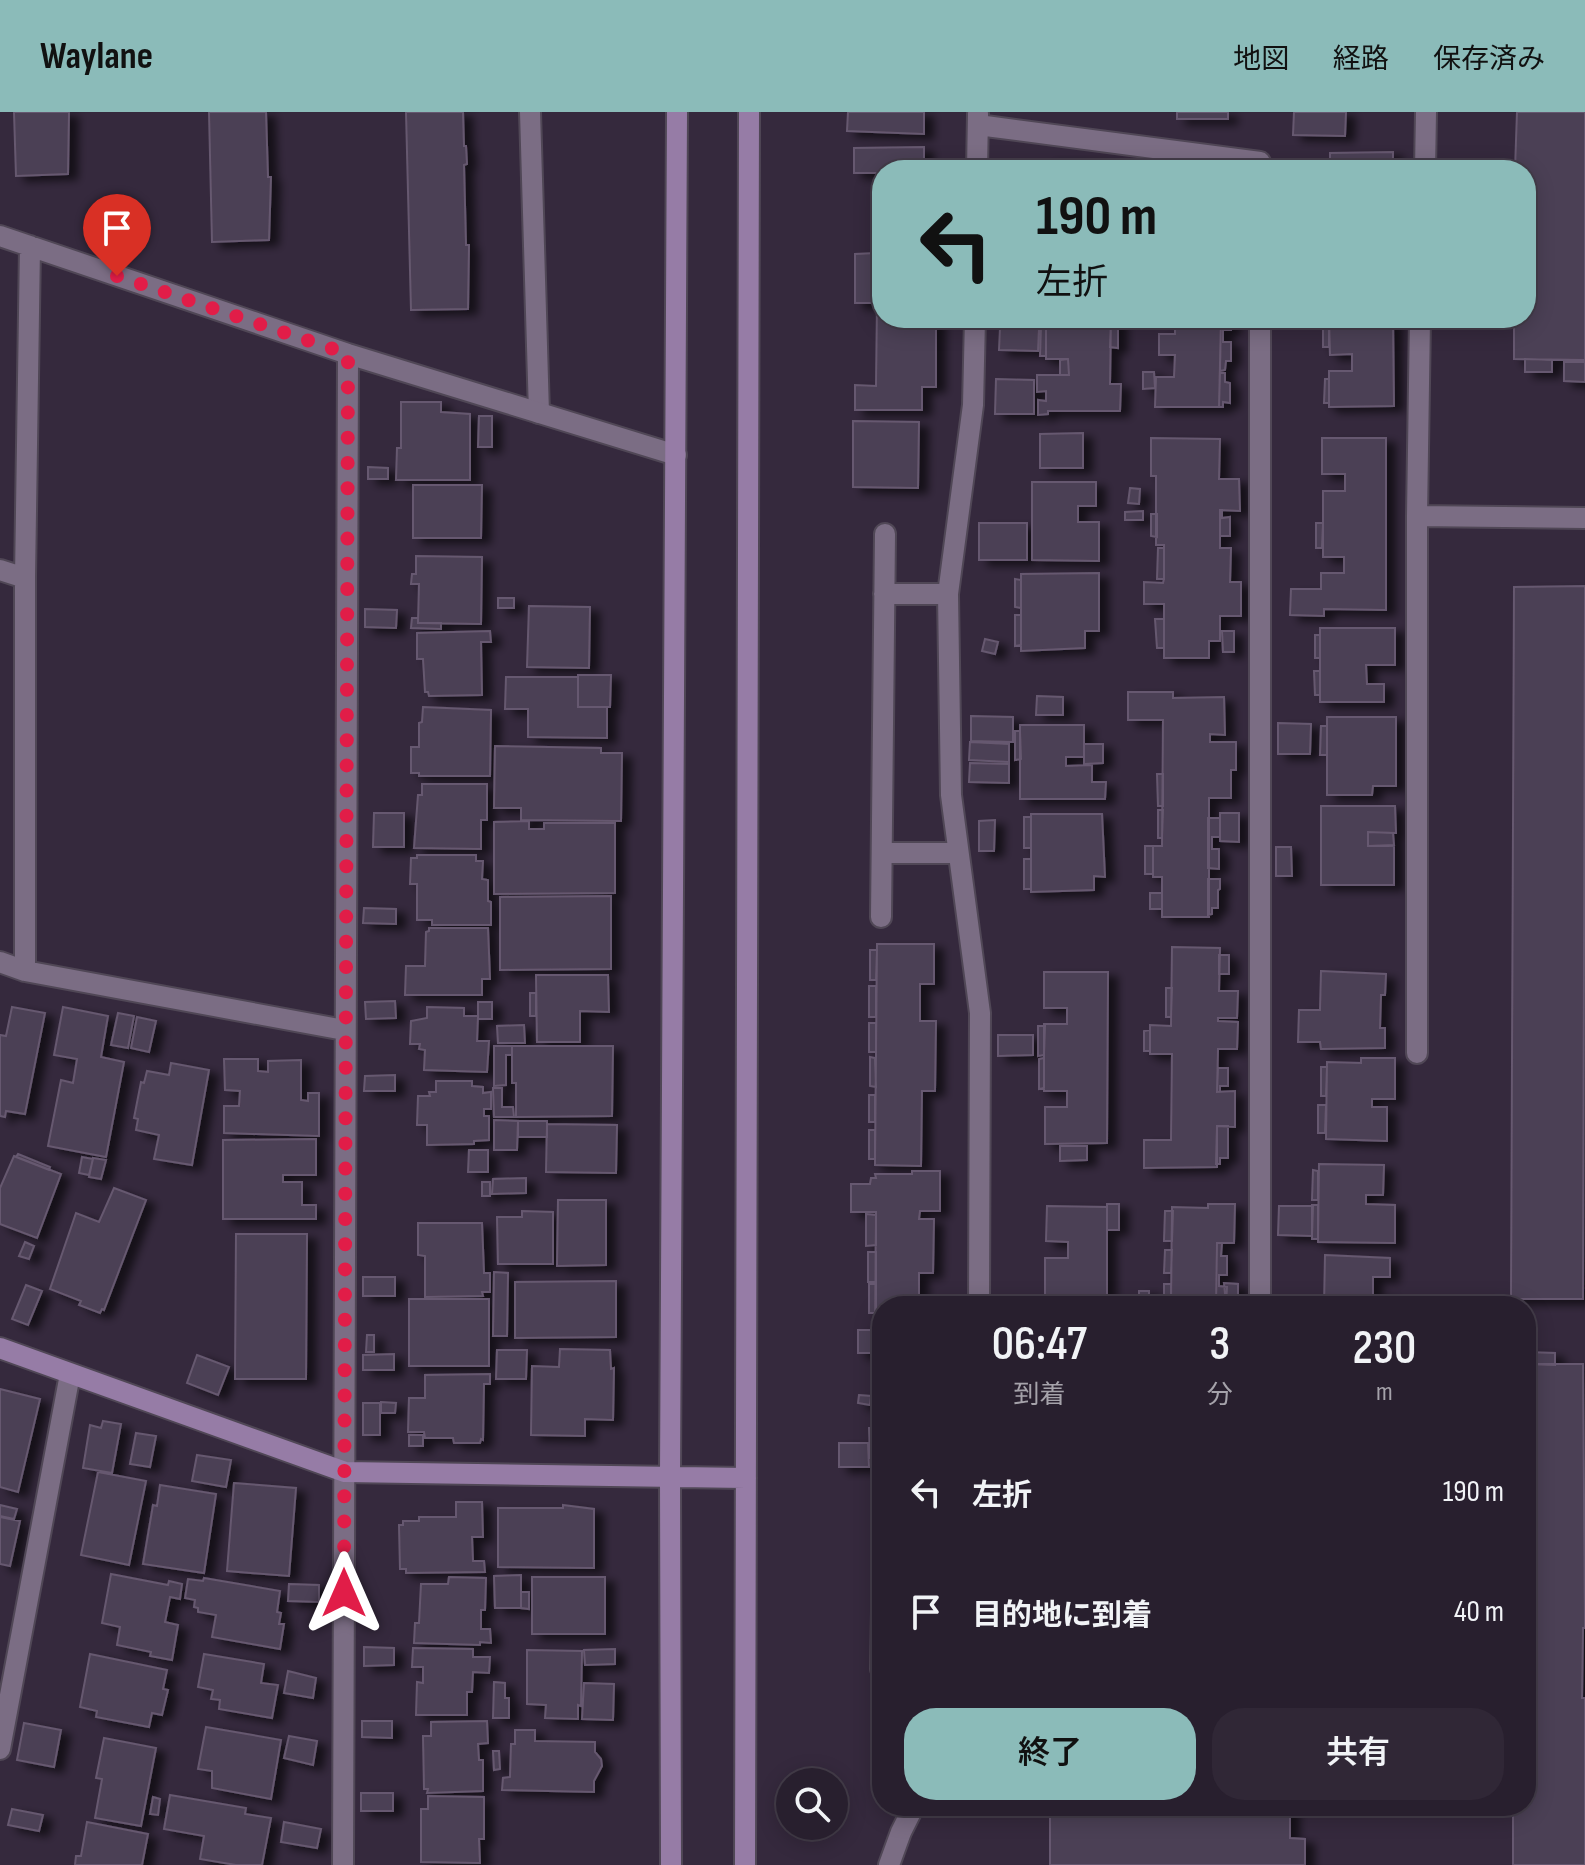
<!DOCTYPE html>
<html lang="ja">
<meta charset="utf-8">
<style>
:root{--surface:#281f2e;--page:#302736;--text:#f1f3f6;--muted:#a5a2aa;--line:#443d4a;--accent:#8bbbb9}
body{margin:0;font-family:"Sofia Sans Condensed","Noto Sans JP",sans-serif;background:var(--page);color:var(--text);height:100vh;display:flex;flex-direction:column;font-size:30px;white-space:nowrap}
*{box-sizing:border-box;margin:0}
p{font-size:26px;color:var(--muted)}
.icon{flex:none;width:44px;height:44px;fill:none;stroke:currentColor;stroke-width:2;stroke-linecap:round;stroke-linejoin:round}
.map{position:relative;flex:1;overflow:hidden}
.details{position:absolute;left:872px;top:1184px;width:664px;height:520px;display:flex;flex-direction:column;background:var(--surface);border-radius:32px;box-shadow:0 4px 20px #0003,0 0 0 2px var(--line)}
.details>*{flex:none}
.top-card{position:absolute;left:872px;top:48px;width:664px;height:168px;border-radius:32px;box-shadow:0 4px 20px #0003,0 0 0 2px var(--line);background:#8bbbb9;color:#111;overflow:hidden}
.buttons{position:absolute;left:776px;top:1656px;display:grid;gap:16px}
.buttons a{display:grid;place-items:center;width:72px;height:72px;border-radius:50%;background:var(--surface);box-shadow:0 4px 20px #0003,0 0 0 2px var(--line);font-size:40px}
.pin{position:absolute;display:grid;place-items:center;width:68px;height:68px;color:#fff;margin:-82px -34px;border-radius:50% 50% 50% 0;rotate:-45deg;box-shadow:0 0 8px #0007}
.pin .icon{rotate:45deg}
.me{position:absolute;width:88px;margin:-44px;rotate:0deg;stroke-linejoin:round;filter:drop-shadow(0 0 6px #0008)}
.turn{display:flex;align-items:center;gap:28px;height:168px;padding:0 32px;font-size:36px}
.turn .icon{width:104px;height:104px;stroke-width:2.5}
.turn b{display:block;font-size:56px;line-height:68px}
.eta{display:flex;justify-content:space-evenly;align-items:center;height:136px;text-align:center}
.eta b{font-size:48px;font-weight:600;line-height:56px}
.primary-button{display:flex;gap:16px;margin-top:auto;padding:16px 32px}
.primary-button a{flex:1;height:92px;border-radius:32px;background:var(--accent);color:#111;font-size:32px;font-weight:600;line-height:92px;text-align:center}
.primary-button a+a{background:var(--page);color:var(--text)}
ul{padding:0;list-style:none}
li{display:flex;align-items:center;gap:24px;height:120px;padding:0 32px}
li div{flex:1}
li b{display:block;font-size:30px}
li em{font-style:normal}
header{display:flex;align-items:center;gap:48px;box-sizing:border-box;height:112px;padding:0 40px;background:var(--accent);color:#111}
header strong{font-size:38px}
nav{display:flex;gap:44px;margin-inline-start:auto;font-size:28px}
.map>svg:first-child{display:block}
.building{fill:#4c3f54;stroke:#66596f;stroke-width:2;filter:url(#shadow)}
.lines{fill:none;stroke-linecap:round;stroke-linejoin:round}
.lane-casing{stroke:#504756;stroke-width:24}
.street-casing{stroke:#504756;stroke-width:24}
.secondary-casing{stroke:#504756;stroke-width:24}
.lane{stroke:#7b6d84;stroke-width:20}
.street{stroke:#7b6d84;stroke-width:20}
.secondary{stroke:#967ca6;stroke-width:20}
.route{stroke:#e11d48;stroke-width:14;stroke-dasharray:0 25.2}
</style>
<header>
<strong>Waylane</strong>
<nav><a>地図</a><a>経路</a><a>保存済み</a></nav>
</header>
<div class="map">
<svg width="1585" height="1753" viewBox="0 0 1585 1753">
<defs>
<filter id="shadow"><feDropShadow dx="9" dy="5" stdDeviation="4" flood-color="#0009"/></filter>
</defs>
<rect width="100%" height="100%" fill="#35293d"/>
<path class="building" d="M14 0H69L68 62 16 64Z
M209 0H266L268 65H271L269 128 212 130Z
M406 0H463L464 34H466L467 52 464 53 466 133H469L468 197 411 198Z
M848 0H924V22L847 19Z
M1177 0H1228V7H1177Z
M1294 0H1346L1345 24 1293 23Z
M1517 0H1585V248L1514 247V206H1526V58H1515Z
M924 35V58H882V206H936V275H922V298H855V273L876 274 877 191H855V142L876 141V61H854V36Z
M1393 40V58H1330V41Z
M1047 47 1112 48V58H1047Z
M1046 206H1111L1110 272H1121L1120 299H1048V302L1038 303V288L1046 289V279L1037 280V263H1069L1068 247H1046Z
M1111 206H1118V236L1110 235Z
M1175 206H1221L1219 295H1155L1156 265H1174L1175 243H1159V222H1175Z
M1221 206H1231V218H1223V230H1231V249H1226L1225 258 1220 259Z
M1329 206H1393L1394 294 1329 295V259H1352V242L1330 243Z
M1329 210V235H1323V211Z
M1041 215H1046V244H1040Z
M1000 216H1039L1038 239 999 238Z
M1068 247 1069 263H1060V248Z
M1525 247 1552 248V260H1525Z
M1564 250H1585V270L1564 269Z
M1143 260H1154L1155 276 1143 277Z
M1220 261H1225V270L1230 271V291L1223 290V295H1219Z
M996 267 1034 268V302H995Z
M1325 267H1329V291H1324Z
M401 290H441V300L470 302V368H396L397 336H401Z
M479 304H492V335H478Z
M853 309 919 310 918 376 853 375Z
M1083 321V356H1040V322Z
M1151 326 1220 327 1219 367H1239L1240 399 1220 398V436H1231L1230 470H1241V504H1220V529H1209V546H1164V492H1144V470L1163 471 1164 467V433H1156V364H1151Z
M1322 326H1386V498L1324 497V504L1290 503 1291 477H1321V461H1344V445H1323V379H1345V362H1322Z
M368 355 388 356V367H368Z
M1032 370H1096V394H1078V410H1099V449L1032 448Z
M413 373H482L481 426H413Z
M1130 376 1140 377 1139 392 1128 391Z
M1220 398H1222V406L1230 405V424H1220Z
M1143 399V408H1125V400Z
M1151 402H1157V425L1151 424Z
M979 411H1027V448H979Z
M1316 411H1323L1322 436H1316Z
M1158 436H1164V467H1157Z
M416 444 482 445 481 512 418 511 419 472H411L412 462H416Z
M1099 461V519H1085V536L1021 539V462Z
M1015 467 1021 468V496L1015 495Z
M1585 474 1583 1187H1511L1514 475Z
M498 486H514V496H498Z
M529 494 590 495 589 556 527 555Z
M365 497 397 498 396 516 365 515Z
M1015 503H1021V533L1015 534Z
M412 506H418V511H441V517L411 516Z
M1155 507H1164V536H1157Z
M1320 516H1395V553H1366L1367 572H1384V590H1320Z
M490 519 491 530H481L482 583 429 584 428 580H425L423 547H417V521Z
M1222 519H1234V540H1223Z
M1315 523H1320V546H1315Z
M985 527 998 530 995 542 982 539Z
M1314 559H1320V583H1315Z
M578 563H611L610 595H578Z
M506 565H578V595H607V626L528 625V597H505Z
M1128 580H1173V586L1224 585 1225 623 1210 622V630H1236V658H1231V686H1209V805H1162V765H1153V734H1162L1163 608H1128Z
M1037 584 1063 585V603H1036Z
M423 595 491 598 490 664H419V661H411V635H419V611L422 610Z
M971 604 1013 605V630L971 629Z
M1327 605H1396V674H1373L1372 683H1327Z
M1278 611 1311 612 1310 642H1278Z
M1020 613H1084V645H1066V654L1092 653V670H1106L1105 687H1020Z
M1321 614H1327V643H1320Z
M1015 619H1020L1021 647 1015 648Z
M970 630 1009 632V650L969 648Z
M1084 632H1103V651L1084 652Z
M495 634 601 636V641H622L621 709 521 708V696H494Z
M970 651 1009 652V671L969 670Z
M1157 662H1163V694H1158Z
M422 672H487V708H481V737L414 736 418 683H422Z
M1321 694H1395L1396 721 1368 720V734H1394V773H1321Z
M1158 698H1163L1162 726H1158Z
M374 701H404V735H373Z
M1220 701H1239V730L1220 729Z
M1031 702H1102L1105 765 1094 764V778L1031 780Z
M1024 705H1031V736H1024Z
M1208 706H1220V725H1212V737H1219V757L1208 756Z
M995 708 994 739H979V709Z
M529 709V717H544V711H615V781L494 782V710Z
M1368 720 1393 721 1394 733 1368 734Z
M1145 734H1153V762H1145Z
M1276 735H1291L1292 764H1276Z
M417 743H476V749H483L482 767 488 768V789L491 790V813H432V808H417V772H410L411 746H417Z
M1024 747H1031V777H1024Z
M1208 767H1220V777L1218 778V796H1212V802L1208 803Z
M1150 781H1162V797H1150Z
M611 784V857L500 858V785Z
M364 796 396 797V812L363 811Z
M429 816H488L490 867H482V883H405L406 854H425L426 820 429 819Z
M877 832H934V872H920V909H936L935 979H922L921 1054 875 1053Z
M1172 835 1220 836 1219 879H1238L1237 906H1218V909L1238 910 1237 937H1218L1217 980 1235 979V1015L1217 1014V1055L1144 1056V1028H1171L1172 942H1150V913L1171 914Z
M870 838H877L876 868H870Z
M1219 843H1229V862H1219Z
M1321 859 1386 862 1385 883H1381L1380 916H1385V936L1321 937 1320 930H1298L1299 898H1320Z
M1044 860H1108L1107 1031 1045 1032V995H1067V979H1044V912H1067V896H1044Z
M536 863H608L609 900 580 899V930H537Z
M869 874H876V905H869Z
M1166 876H1172L1171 905H1166Z
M530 881H536V904H530Z
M395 889 396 906 366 907 365 890Z
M478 890H492V907H478Z
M12 895 45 901 25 1002 6 999 5 1005 0 1004V923L6 924Z
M63 895 108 904 101 945 124 950 106 1045 48 1034 61 968 73 971 77 947 54 943Z
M427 895 464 896V904H478L477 929H489L487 960 424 958 425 938 419 937 420 932H410L411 909 427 906Z
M118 901 134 904 128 936 111 933Z
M137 905 156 909 149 940 131 936Z
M869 911H876V940H869Z
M524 913 525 931H498L497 914Z
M1038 914H1045L1044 943 1038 944Z
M1150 918V939H1144V919Z
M998 923H1033V943L998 944Z
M494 934H512V943H506V973L494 974Z
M512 934H613L612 1004 516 1005V971H512Z
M870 945 875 946 876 975 870 974Z
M1044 946V976L1039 977V947Z
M1361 946H1395V987H1372V995H1387V1029L1326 1027 1327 950 1361 951Z
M224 947H258V959L268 960V949L301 948V988L308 989V981H319V1024L224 1021V994H239L240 979 225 978Z
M171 951 209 958 192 1053 154 1047 159 1023 136 1018 138 1007 134 1006 141 970 144 971 147 959 169 963Z
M1321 955H1327L1326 984H1321Z
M1218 956H1228V974H1220V980H1217Z
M395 963V979H364L365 964Z
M436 969H472V974L483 975V981L491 980V997H484V1004H489V1028L474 1029V1032L427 1033V1013H417L418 984H430L429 980H436Z
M493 976H502V995H513L514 1005H494Z
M869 983H875V1010H869Z
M1318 993H1326L1325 1021H1318Z
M494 1008 518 1009 517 1038H494Z
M518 1009H547V1025H518Z
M547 1012 617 1013 616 1061 546 1060Z
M1217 1014H1228V1046H1220V1052H1216Z
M869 1018H875V1047H869Z
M316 1027V1063H283V1070H302V1093H316V1107H223V1028Z
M1060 1034H1087V1048L1060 1049Z
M469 1038H488V1060H468Z
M18 1042 50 1055 49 1058 16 1045Z
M14 1044 61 1062 37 1126 0 1112V1076Z
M82 1045 93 1047 89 1063 79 1061Z
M93 1046 106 1048 101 1067 89 1065Z
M1319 1052 1384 1053 1383 1083H1366V1092L1395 1093V1131L1318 1130Z
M1313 1058 1318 1059V1088H1312Z
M912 1059H940V1099H920L919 1107H934L933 1161H919V1194H882V1353H874L876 1100H851V1072H870L871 1066H876L875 1062H912Z
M526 1066V1081L492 1082 493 1067Z
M482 1070H490V1084H482Z
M114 1076 146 1088 104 1198 102 1197 100 1201 79 1193 81 1189 50 1177 76 1101 99 1110Z
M558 1088H606V1153L557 1154Z
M1107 1092H1119V1118H1107Z
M1208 1092H1235L1234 1131H1217L1216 1194H1171L1172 1095 1208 1096Z
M1312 1093H1318V1127H1312Z
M1047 1094 1107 1095V1194H1045V1146H1068V1130L1046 1129Z
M1279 1094H1313L1312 1124 1278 1123Z
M522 1099 553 1100V1152H498L497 1105H522Z
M1165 1099H1173L1172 1129H1164Z
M866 1102 876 1103V1133L866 1134Z
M418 1111H482L484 1161H490V1180H482L483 1184 425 1185V1144L418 1143Z
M236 1122H307L306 1267H235Z
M25 1130 34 1134 29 1147 19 1144Z
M1217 1131H1222L1221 1144H1227V1163H1219V1174L1227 1175 1226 1193 1222 1194H1216Z
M1165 1138H1172L1171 1161H1164Z
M868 1140H876V1170H868Z
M1325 1143 1390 1146V1165H1373V1183H1389V1194H1324Z
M494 1160 508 1161 507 1224H493Z
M363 1165H395V1184H363Z
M616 1169V1225L515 1226V1170Z
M1224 1171 1238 1172V1194H1222L1226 1193Z
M869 1172H876V1201H869Z
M1164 1172H1171V1194H1164Z
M26 1173 42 1179 28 1213 12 1207Z
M1139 1179H1149V1192H1139Z
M409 1187H489V1254H409Z
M858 1218H876L875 1241H858Z
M367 1223H374V1240H366Z
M560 1237 610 1238 611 1257 614 1256 613 1308 585 1307V1324L531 1323 532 1254 559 1255Z
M497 1238H527L526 1267H496Z
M1526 1240 1555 1241V1253L1526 1252Z
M394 1242V1258H363V1243Z
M197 1243 229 1255 218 1283 187 1271Z
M1526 1252H1583L1585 1516H1583L1582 1586H1585V1753H1513V1694H1526Z
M490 1262V1272H484L483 1328 481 1327 480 1331H454L453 1326H425L424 1320H408L409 1286H425V1263Z
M0 1277 40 1287 18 1380 0 1375Z
M859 1283 871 1284 870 1293 858 1291Z
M381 1290 396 1291 395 1301H381Z
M363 1291H380V1323H363Z
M103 1309 121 1312 112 1361 83 1356 90 1313 101 1316Z
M869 1316H875L874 1345 870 1346Z
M136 1321 156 1324 150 1355 130 1352Z
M409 1323H423V1334H409Z
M839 1331H868L869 1355H839Z
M197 1343 231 1348 226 1375 192 1369Z
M98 1360 146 1369 129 1453 81 1443Z
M234 1371 296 1376 289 1464 227 1459Z
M160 1373 216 1382 204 1461 143 1452 153 1393 157 1394Z
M456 1390H482L483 1425H472L473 1449H484L485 1460 406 1461V1457H400L399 1413H403V1409H419V1405H456Z
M0 1393 17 1397 14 1407 0 1404Z
M563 1393 594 1397V1456L498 1455V1396H563Z
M0 1405 20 1409 10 1454 0 1452Z
M111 1462 168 1473 169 1469 182 1472 180 1487 170 1485 165 1510 178 1513 172 1548 150 1544 151 1540 117 1533 120 1515 102 1511Z
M521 1463V1496H495L494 1464Z
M449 1465 486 1466 485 1498H481V1517H490L491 1531 480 1530V1533L414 1531 415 1511H419L421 1472H448Z
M532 1465H605V1522H532Z
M204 1466 280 1479 277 1500 281 1501 279 1512H284L280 1537 212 1525 216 1503 198 1500V1496L194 1495 195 1488 185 1486 188 1467 203 1469Z
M289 1472 319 1473V1490L288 1489Z
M521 1480H529V1497L521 1496Z
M364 1535 394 1536V1553L364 1554Z
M413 1536 473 1537V1545H490L489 1561 473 1560 472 1580H467V1603H416L417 1570 423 1571V1555H412Z
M615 1537V1552L585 1553 584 1538Z
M527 1538 582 1539 581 1594 578 1593V1607L545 1606 546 1593 527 1592Z
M90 1542 167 1558 163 1577 168 1578 162 1603 152 1601 149 1615 96 1605 97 1599 80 1595Z
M204 1542 264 1552 261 1571 278 1573 272 1606 219 1597 220 1588 211 1587 213 1578 198 1575Z
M288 1559 316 1566 313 1586 284 1581Z
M494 1570 505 1571V1586H509V1606H493Z
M584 1571 614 1572 613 1608 582 1607Z
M362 1609H392V1626L362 1625Z
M487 1609 488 1631 478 1632 479 1648H483V1679L427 1681 428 1677H424L423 1624H431V1610Z
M24 1611 61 1618 54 1655 17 1648Z
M206 1615 281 1628 271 1687 212 1676V1659L198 1657Z
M515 1618H535V1629L595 1630V1640L601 1647 602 1654 594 1669V1680L502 1678 503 1666 510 1665 511 1632H515Z
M289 1624 317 1629 313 1653 284 1646Z
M104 1626 156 1636 141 1714 95 1706 102 1667 96 1666Z
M493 1639H499L500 1657 494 1658Z
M361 1681H393V1699H361Z
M170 1683 246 1696 245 1702 271 1706 262 1753H236L200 1747 204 1724 164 1717Z
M428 1684 484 1685V1727H479L480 1751 421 1750V1697H428Z
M153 1685 160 1687 158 1703 150 1702Z
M1050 1694H1290V1726L1305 1727V1753H1050Z
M12 1697 43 1703 39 1719 8 1713Z
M87 1710 148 1722 142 1753H75L76 1744H81Z
M284 1710 321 1717 317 1736 281 1730Z"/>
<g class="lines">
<defs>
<path id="lane" d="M530 0 539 301
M978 13 1260 50V58
M977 58 978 2
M1425 58 1426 0
M975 206 973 293 948 482 951 683 980 901 979 1194
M1417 404 1585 406
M884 482H948
M882 741H958
M881 805 885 422
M1417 941V404L1420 206
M1260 1194V206
M881 1557 882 1498
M889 1753 901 1720 914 1694"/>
<path id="street" d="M0 124 348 242 676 343
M0 458 25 466
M0 850 25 859 344 918
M25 859V466L30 134
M0 1637 70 1262
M343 1753 348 242"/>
<path id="secondary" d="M0 1236 345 1360 746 1366
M671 1753 670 1364 677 0
M745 1753 749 0"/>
</defs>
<use href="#lane" class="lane-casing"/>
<use href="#street" class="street-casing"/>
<use href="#secondary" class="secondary-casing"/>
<use href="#lane" class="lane"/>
<use href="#street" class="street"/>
<use href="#secondary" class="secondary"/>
</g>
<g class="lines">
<path class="route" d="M117 164 348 242 344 1481"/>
</g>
</svg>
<div class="buttons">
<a><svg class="icon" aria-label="search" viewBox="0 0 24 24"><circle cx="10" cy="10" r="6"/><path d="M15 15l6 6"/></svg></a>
</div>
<div class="pin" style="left:117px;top:164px;background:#d93025"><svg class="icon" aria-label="arrive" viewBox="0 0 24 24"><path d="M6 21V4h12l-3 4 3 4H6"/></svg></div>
<svg class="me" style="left:344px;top:1481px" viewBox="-20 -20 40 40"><path d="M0-17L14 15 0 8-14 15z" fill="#e11d48" stroke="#fff" stroke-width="4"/></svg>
<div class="top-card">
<div class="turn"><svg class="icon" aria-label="left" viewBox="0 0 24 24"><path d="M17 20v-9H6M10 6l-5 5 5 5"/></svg><div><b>190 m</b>左折</div></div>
</div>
<section class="details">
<div class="eta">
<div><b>06:47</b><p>到着</p></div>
<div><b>3</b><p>分</p></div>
<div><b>230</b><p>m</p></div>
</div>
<ul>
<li><svg class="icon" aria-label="left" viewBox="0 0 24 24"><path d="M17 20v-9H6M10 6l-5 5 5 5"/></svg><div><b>左折</b></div><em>190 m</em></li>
<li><svg class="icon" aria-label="arrive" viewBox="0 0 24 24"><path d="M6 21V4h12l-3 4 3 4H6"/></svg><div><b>目的地に到着</b></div><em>40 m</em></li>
</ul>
<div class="primary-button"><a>終了</a><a>共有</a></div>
</section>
</div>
